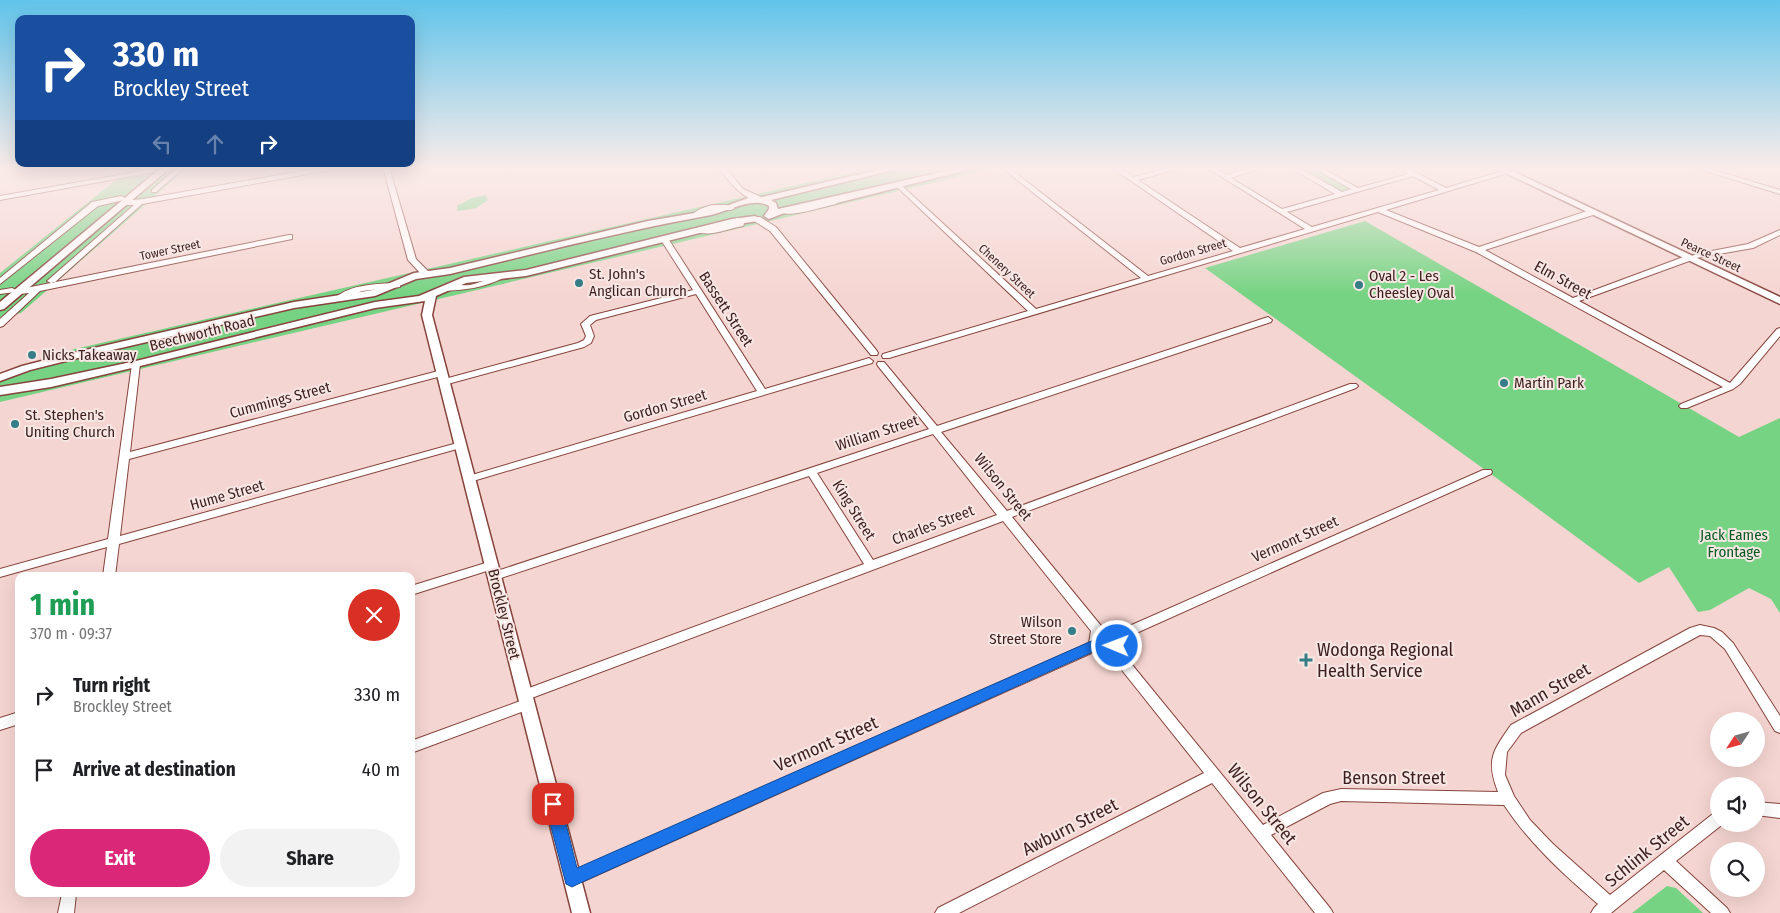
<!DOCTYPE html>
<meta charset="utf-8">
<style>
:root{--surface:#fff;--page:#f2f2f2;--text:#202124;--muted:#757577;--accent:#db2777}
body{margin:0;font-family:"Fira Sans Condensed",sans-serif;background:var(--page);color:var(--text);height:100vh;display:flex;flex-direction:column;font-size:19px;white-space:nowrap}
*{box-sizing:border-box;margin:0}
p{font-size:16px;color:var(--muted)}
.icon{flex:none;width:28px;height:28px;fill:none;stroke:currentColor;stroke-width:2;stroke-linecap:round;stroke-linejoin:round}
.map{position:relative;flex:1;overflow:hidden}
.side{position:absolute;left:15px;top:572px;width:400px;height:325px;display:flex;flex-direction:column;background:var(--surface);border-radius:10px;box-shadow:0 5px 20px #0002}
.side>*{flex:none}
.banner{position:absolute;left:15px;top:15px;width:400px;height:152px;border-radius:10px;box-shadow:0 5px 20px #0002;background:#1a4fa0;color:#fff;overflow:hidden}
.needle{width:32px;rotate:234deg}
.buttons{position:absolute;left:1710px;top:712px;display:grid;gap:10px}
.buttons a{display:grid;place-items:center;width:55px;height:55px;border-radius:50%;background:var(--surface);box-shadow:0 5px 20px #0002;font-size:25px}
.pin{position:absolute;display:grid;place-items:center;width:42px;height:42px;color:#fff;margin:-21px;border-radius:10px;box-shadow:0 2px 8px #0006}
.me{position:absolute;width:55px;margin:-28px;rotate:271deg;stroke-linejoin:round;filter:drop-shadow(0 0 4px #0008)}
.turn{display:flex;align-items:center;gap:18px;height:105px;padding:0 15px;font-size:22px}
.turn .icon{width:65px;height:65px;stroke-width:2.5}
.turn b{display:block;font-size:35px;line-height:42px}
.lanes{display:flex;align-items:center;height:48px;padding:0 15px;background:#0003;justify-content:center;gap:25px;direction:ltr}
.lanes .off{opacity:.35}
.round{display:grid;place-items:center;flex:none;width:52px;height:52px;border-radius:26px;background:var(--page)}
.head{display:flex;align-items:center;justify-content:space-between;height:85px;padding:0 15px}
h1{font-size:30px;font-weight:700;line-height:38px;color:#1e9e55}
.action{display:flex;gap:10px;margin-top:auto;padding:10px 15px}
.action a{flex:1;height:58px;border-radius:30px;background:var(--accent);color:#fff;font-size:20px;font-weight:700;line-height:58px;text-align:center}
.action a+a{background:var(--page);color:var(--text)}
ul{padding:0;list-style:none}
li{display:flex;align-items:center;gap:15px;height:75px;padding:0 15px}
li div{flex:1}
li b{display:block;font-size:19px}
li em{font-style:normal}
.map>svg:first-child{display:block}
.green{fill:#76d383}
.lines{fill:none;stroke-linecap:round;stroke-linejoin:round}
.minor-casing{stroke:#86443d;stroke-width:2}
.major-casing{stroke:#86443d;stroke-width:3}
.minor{fill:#fff;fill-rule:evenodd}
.major{fill:#fff;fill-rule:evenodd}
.route{fill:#1a73e8;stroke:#114b97}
.poi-dot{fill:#367d87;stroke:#f7e7e4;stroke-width:2}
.labels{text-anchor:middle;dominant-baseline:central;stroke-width:4;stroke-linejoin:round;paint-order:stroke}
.far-street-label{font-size:12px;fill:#3c1f1c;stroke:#f7e7e4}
.poi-label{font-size:15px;fill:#3c1f1c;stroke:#f7e7e4;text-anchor:start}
.street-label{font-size:15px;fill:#3c1f1c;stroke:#f7e7e4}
.park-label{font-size:15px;fill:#085a21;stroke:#f7e7e4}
.near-poi-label{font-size:18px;fill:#3c1f1c;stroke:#f7e7e4;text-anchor:start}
.near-street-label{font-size:18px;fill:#3c1f1c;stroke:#f7e7e4}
</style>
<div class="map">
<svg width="1780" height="913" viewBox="0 0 1780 913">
<rect width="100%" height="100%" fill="#f5d5d1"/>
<path class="green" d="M132 167H188L21 313 0 317V273Z
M876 167H1000L0 402V380L31 369 65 360 66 351Z
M1300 167H1313L1350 189 1340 192 1319 181 1320 178Z
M486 195 488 200 476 208 458 211 457 206 472 198Z
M1365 221 1739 437 1780 418V613L1771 599 1749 588 1710 610 1698 612 1669 567 1639 583 1495 477 1205 268Z
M1667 886 1676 888 1703 913H1632Z"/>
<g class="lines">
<defs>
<path id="minor" d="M178 167H185L156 192H152V190Z
M324 167H339L336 169 142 204 54 283H51L47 281 134 205H122V201L143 199Z
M383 167H389L416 259 429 272V276H423L408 260Z
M718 167H725L743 189 761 197V201C744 202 727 179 718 167Z
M1001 167H1008L1148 276 1233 251 1111 167H1119L1133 177 1172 167H1183L1138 180 1240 248 1305 229 1206 167H1214L1226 175 1252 167H1263L1231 178 1282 209 1335 194 1289 167H1297L1342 192 1351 189 1312 167H1320L1358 188 1408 174 1397 167H1405L1446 188 1506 170 1509 172 1508 173 1386 210 1479 247 1590 210H1596V214L1485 250 1573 298 1686 256H1692V260L1579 301 1730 383 1777 329 1780 328V336L1740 384 1733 389 1687 408H1681L1679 406 1681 404 1723 387 1476 252 1378 212 889 358H883L882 356 883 354 1028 311 896 186V184H900L1036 309 1141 278ZM1413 176 1439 190 1312 227 1287 212Z
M1693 167H1703L1780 190V194Z
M153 169 156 171 155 172 0 200V196Z
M121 196 125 198 124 200 98 206 0 284V278L92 202Z
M833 200 837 202 836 204C821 207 789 219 776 211L780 209H797Z
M712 205H726L735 208 731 210H712L695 217 691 215 700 209Z
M754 217H760L776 227 877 351 878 353 877 355H871L770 231 754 221Z
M736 218H742L744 224 743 226C730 228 708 238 697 231 702 228 728 224 736 223Z
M1780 230V235L1753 248 1696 258 1692 256 1696 254 1748 244Z
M289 235H292V239L40 291 3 326 0 327V319L29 293 19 294 15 292 16 290Z
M662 238H668L669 240 765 389 866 359 869 358 873 361 872 363 473 481H465L464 479 465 477 757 391 696 294 596 320 590 325 594 336 591 343 584 347 444 385 439 382 441 380 578 343 584 340 586 336 581 324 590 316 693 290 661 240Z
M500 274 504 276 503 278C483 288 465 290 443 291L439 289C447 283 460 286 470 285 481 283 490 277 500 274Z
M397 283H400V287L362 291 339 300 335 298C350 284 377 284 397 283Z
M12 288 16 290 15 292 0 294V290Z
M1268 317 1272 320 1271 322 941 432 1007 511 1350 384H1356L1358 386 1356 388 1012 517 1102 627 1106 626 1118 631 1483 470H1491L1492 472 1491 474 1123 639V646L1120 650 1263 825 1323 793 1341 789 1498 792C1486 760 1492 752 1511 725L1690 628 1700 625 1714 628 1722 632 1733 643 1780 716V733L1775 731 1725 649 1710 636 1700 635 1521 733 1507 752 1505 775 1514 796 1530 820 1553 844 1610 895 1714 813 1719 811V824H1723L1676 861 1727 908 1730 913H1711L1664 870 1611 913H1591L1594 908 1598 904C1563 874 1530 844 1504 805L1341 801 1330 804 1271 835 1330 908 1333 913H1315L1212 783 959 913H935L938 908 1204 773 1109 654H1102L1096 651 577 884 572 886 567 884 565 879 567 874 1089 643 1091 631 1003 521 529 699 532 700 533 704 532 708 411 753V741L523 700 521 699 519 695 521 691 864 564 809 476 495 580 491 579 489 576 491 573 929 429 878 366 877 364 878 362H884L937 426ZM933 434 997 515 873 560 817 473ZM1106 636 1111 639V643L1105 644 1101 640 1102 637Z
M136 361 140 364 130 452 442 370 447 373 445 375 129 459 120 536 461 442 466 445 464 447 119 544 115 576H103L107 547 0 577V569L108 539 132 364Z
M492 561 496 562 498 565 496 568 411 595V586Z
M19 712V724L0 730V718Z
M1756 802 1780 804V818L1756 815Z
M62 894H76L74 913H58Z"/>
<path id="major" d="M162 167H171L4 309 0 310V302Z
M891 167H906L771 200 776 203 778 209 964 167H979L833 204 792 210 769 219 764 216 769 209V206C753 196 727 212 711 215 623 231 537 253 450 274L416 279 375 296 294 308 82 357 30 370 0 381V374L22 366 81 351 294 302 373 290 414 273 450 268 648 221 718 209 751 197 758 198Z
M1493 167H1504L1780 297V304Z
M755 216 760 219 758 221 732 225 526 276 466 283 436 296 432 315 590 913H572L422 315 425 301 375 308 136 367 51 387 0 395V387L51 379 136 361 375 302 419 296 464 277 526 270 732 219Z"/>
</defs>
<use href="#minor" class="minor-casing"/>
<use href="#major" class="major-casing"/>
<use href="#minor" class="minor"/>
<use href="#major" class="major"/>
</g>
<linearGradient id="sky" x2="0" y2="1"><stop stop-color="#61c4eb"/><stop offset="0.57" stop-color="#faecea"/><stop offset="1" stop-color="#faecea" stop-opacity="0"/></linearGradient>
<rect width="1780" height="295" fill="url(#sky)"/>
<path class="route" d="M1096 639 1108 644 1117 640 1122 642 1124 646 1122 650 1109 656 1095 651 578 884 572 887 566 884 545 804 547 799 553 797 558 799 561 804 577 868Z"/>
<g class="poi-dot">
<circle cx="579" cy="283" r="5"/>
<circle cx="1359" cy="285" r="5"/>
<circle cx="32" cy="355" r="5"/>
<circle cx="1504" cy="383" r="5"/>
<circle cx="15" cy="424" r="5"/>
<circle cx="1072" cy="631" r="5"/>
<path d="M1303.5 652.5h5v5h5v5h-5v5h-5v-5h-5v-5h5z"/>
</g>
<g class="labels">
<g class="far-street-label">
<text transform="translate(170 250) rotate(-12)">Tower Street</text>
<text transform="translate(1193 252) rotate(-16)">Gordon Street</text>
<text transform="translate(1711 255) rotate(25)">Pearce Street</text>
<text transform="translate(1007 271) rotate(43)">Chenery Street</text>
</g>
<g class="poi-label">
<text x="589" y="274">St. John's<tspan x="589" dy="17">Anglican Church</tspan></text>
<text x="1369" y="276">Oval 2 - Les<tspan x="1369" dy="17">Cheesley Oval</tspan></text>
<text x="42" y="355">Nicks Takeaway</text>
<text x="1514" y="383">Martin Park</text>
<text x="25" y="415">St. Stephen's<tspan x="25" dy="17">Uniting Church</tspan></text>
<text x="1062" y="622" text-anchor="end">Wilson<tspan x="1062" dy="17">Street Store</tspan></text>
</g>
<g class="street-label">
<text transform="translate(1563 280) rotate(29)">Elm Street</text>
<text transform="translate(726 309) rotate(57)">Bassett Street</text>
<text transform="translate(202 333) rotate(-14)">Beechworth Road</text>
<text transform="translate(280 400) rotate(-15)">Cummings Street</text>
<text transform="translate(665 406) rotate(-16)">Gordon Street</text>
<text transform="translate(877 433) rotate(-18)">William Street</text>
<text transform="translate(1003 487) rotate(51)">Wilson Street</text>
<text transform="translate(227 495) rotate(-16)">Hume Street</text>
<text transform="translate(854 510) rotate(58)">King Street</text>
<text transform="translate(933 525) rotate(-21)">Charles Street</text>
<text transform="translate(1295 539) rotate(-24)">Vermont Street</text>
<text transform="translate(504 614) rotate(76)">Brockley Street</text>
</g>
<g class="park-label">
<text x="1734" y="535">Jack Eames<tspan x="1734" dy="17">Frontage</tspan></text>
</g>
<g class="near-poi-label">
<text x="1317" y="650">Wodonga Regional<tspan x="1317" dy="21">Health Service</tspan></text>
</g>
<g class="near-street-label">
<text transform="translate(1550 690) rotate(-30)">Mann Street</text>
<text transform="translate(826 744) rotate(-24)">Vermont Street</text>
<text x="1394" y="778">Benson Street</text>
<text transform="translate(1262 804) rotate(51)">Wilson Street</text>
<text transform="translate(1070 827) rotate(-27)">Awburn Street</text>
<text transform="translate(1647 851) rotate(-39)">Schlink Street</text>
</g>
</g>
</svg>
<div class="buttons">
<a><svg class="needle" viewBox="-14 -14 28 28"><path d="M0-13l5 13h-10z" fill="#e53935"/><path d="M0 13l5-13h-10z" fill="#757577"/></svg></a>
<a><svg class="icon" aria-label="sound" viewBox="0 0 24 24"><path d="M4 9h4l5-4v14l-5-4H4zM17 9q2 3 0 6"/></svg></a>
<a><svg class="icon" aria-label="search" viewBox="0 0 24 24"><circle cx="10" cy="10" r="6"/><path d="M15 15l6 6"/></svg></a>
</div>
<div class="pin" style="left:553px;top:804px;background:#d93025"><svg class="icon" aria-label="arrive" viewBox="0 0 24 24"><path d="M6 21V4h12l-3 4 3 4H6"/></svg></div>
<svg class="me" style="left:1117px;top:646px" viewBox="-20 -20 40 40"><circle r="17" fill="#1a73e8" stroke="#fff" stroke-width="3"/><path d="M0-11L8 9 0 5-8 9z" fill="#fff"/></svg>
<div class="banner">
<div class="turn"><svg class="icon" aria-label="right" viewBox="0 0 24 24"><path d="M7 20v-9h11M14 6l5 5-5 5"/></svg><div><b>330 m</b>Brockley Street</div></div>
<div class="lanes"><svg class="icon off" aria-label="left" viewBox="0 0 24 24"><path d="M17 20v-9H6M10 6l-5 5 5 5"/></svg><svg class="icon off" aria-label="ahead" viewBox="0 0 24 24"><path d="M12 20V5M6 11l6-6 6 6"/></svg><svg class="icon" aria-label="right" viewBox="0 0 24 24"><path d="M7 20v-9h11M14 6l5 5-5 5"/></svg></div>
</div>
<section class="side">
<div class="head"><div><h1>1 min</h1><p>370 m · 09:37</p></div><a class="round" style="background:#d93025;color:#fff"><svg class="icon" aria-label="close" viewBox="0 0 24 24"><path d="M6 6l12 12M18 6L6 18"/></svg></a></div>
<ul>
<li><svg class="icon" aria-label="right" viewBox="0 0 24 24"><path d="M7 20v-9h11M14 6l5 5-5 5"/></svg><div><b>Turn right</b><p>Brockley Street</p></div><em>330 m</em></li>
<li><svg class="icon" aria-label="arrive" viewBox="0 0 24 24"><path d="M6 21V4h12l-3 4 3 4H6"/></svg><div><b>Arrive at destination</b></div><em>40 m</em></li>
</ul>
<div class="action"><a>Exit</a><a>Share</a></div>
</section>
</div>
